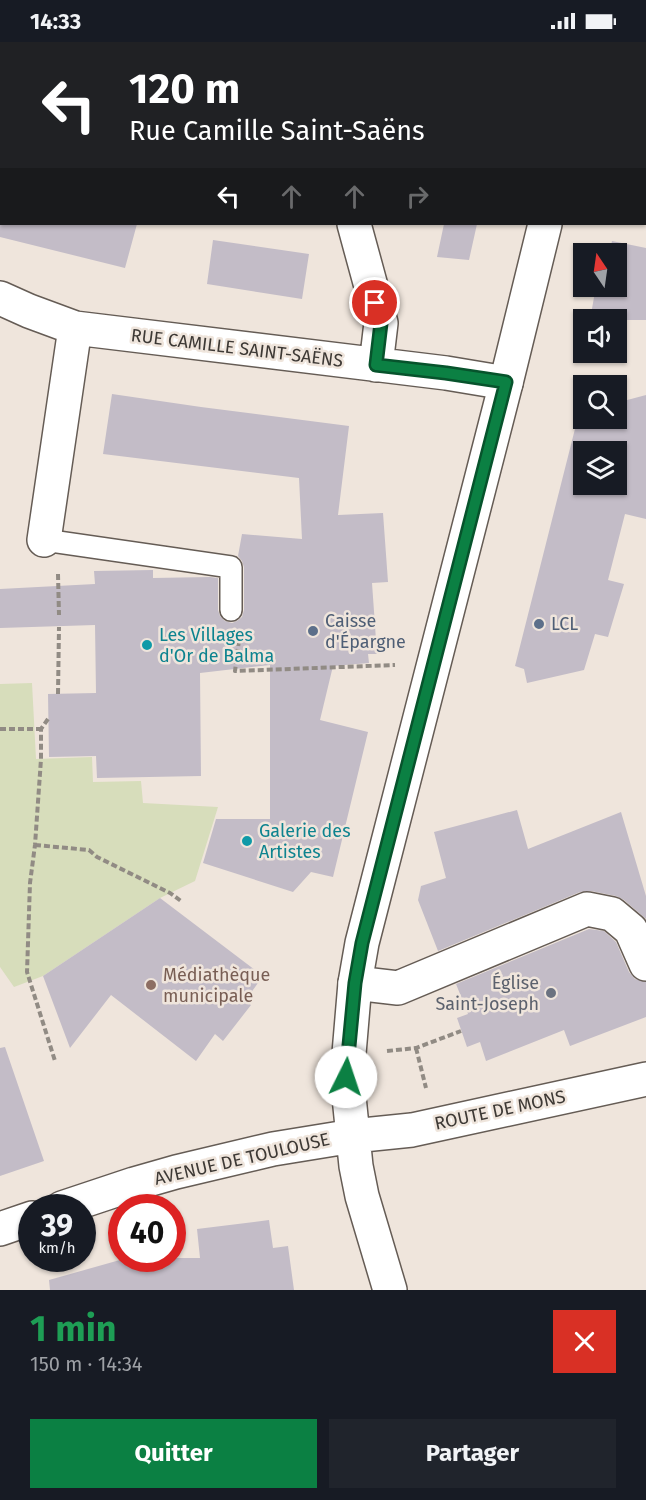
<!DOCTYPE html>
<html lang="fr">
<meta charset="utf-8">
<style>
:root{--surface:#171b24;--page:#20242c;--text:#f1f3f6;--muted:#9ea1a6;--accent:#0b8043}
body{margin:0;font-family:"Fira Sans",sans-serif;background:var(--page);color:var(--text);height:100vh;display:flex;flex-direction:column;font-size:22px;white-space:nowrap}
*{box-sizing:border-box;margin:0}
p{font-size:20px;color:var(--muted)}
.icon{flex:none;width:33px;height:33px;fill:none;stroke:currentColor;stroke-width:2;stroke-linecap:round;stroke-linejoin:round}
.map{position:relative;height:1248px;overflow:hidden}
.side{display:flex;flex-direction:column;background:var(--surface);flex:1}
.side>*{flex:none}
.guide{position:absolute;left:0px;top:0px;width:646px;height:183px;box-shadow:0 2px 4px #0004;background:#202124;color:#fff;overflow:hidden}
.needle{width:39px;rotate:347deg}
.buttons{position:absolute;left:573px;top:201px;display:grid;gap:12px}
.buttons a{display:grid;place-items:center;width:54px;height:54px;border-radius:0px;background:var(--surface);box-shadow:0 2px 4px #0004;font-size:30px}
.speed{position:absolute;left:18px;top:1152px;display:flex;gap:12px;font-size:30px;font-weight:700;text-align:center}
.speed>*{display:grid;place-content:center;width:78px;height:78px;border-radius:50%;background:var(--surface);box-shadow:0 2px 4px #0004;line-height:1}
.speed small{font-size:15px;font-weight:400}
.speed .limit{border:9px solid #d22;background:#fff;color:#111}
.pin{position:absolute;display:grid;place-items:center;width:51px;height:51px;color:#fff;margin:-26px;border:3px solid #fff;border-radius:50%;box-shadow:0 2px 6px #0007}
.me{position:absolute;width:66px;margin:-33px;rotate:4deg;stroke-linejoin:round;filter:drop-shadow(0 0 4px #0008)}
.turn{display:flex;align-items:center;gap:21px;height:126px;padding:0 30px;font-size:27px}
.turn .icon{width:78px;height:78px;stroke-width:2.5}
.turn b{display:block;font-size:42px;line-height:51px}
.lanes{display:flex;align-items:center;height:57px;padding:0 30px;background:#0003;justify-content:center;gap:30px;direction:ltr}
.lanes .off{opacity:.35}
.round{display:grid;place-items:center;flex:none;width:63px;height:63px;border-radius:0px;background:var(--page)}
.head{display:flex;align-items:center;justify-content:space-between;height:102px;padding:0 30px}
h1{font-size:36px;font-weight:700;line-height:45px;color:#1e9e55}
.button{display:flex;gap:12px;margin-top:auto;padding:12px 30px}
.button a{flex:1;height:69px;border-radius:0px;background:var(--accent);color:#fff;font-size:24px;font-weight:700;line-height:69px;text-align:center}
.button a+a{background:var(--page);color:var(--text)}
.status{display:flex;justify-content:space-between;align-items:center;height:42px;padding:0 30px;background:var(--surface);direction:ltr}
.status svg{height:16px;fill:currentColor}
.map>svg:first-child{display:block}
.green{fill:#d7ddbb}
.building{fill:#c3bcc7;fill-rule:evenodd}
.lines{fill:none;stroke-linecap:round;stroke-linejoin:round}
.lane-casing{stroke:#655c55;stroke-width:24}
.street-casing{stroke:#655c55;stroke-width:36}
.secondary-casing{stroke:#655c55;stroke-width:36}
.path{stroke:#918b84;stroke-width:4;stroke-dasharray:6 3;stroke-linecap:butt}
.lane{stroke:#fff;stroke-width:21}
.street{stroke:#fff;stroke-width:33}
.secondary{stroke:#fff;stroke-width:33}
.route-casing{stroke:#07532c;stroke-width:15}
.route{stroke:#0b8043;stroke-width:10}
.service-dot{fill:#5c6f8a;stroke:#efe5dc;stroke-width:2}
.culture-dot{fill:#0f9aa8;stroke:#efe5dc;stroke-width:2}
.education-dot{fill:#8d6e63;stroke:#efe5dc;stroke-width:2}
.worship-dot{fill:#6b7280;stroke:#efe5dc;stroke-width:2}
.labels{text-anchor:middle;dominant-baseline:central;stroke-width:5;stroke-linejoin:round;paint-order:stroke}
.street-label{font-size:18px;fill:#3d3935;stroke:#efe5dc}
.service-label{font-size:18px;fill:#4e5e75;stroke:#efe5dc;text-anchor:start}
.culture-label{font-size:18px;fill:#0d838f;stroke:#efe5dc;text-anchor:start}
.education-label{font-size:18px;fill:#785e54;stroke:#efe5dc;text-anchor:start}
.worship-label{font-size:18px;fill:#5b616d;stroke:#efe5dc;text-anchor:end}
</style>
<div class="status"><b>14:33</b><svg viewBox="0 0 49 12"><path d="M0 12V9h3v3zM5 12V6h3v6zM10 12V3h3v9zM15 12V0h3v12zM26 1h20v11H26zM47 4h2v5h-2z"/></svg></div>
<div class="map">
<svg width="646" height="1248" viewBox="0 0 646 1248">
<rect width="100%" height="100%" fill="#efe5dc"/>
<path class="green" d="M51 0H177V1L52 2Z
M32 641 36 717 92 715 93 740 141 739 143 761 218 765 195 839 160 856 43 934 14 945 0 925V642Z"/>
<path class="building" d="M0 182H137L125 226 0 195Z
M444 182H477L469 218 437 215Z
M213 198 309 212 302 257 207 242Z
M612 199 646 206V278H590L596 244H616V212H609Z
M112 352 201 365 349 384 338 473 383 471 388 540 372 541 377 612H368L369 621 333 624 320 678 368 690 333 835 311 830 293 850 203 821 216 777H270V623L200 631 201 734 97 736 96 714 49 715 48 652 96 651 95 583 0 586V547L95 542 94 529 153 528V536L210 535 218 536V568L220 574 225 579 232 581 237 579 242 575 244 568V525L242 519 238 514 242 492 302 497 299 436 103 412Z
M646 353V477L625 472 608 538 624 542 608 595 595 592 584 628 527 641 524 627 515 624 579 371 584 369V376H616V361ZM584 410H616V442H584Z
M517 768 528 807 621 770 646 854V877L624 858 616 854 591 849 580 850 438 909 418 858 421 844 446 836 434 790Z
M160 856 263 934 245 959 251 963 223 999 215 992 196 1019 111 953 70 1006 43 934Z
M589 887 604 889 616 900 629 930 635 937 646 940V975L570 1004 564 988 486 1019 480 1000 467 1005 457 976 468 972 456 942Z
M5 1005 44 1119 0 1134V1006Z
M269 1178 273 1206 288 1204 294 1248H50L49 1238 127 1216H200L197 1187Z"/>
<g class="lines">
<defs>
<path id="lane" d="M44 498 231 525V568"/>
<path id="street" d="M306 0V2
M354 182 381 281 376 323
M0 256 29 269 75 286 446 331 506 341
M44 498 75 286
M355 941 398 946 587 867 612 872 631 888 646 922"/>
<path id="secondary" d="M591 2V0
M62 1166 134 1142 176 1130 273 1107 353 1094 412 1088 646 1037
M0 1187 32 1176
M390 1248 362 1154 356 1124 347 1035 355 941 362 901 506 341 545 182"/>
</defs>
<use href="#lane" class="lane-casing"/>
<use href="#street" class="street-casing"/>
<use href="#secondary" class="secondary-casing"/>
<path class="path" d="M190 0V2
M58 532 59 573
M239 598 235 629 395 623
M58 652 59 585
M48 677 41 687V717L35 803 30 841 27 930 55 1019
M0 687H41
M35 803 89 808 97 815 170 851 181 859
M416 1006 426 1046
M387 1009 416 1006 461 989"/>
<use href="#lane" class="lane"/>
<use href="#street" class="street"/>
<use href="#secondary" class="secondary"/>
</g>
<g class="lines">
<defs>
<path id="route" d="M346 1035 355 941 362 901 506 340 446 331 376 323 381 281 375 261"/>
</defs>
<use href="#route" class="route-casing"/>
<use href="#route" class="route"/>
</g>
<g class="service-dot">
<circle cx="539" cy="582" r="6"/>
<circle cx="313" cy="589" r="6"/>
</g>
<g class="culture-dot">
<circle cx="147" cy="603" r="6"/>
<circle cx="247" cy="799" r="6"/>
</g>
<circle class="education-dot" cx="151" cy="943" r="6"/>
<circle class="worship-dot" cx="551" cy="951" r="6"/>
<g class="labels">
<g class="street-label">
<text transform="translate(237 306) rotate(7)">RUE CAMILLE SAINT-SAËNS</text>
<text transform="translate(500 1068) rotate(-12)">ROUTE DE MONS</text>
<text transform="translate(242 1117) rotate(-13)">AVENUE DE TOULOUSE</text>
</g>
<g class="service-label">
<text x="325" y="579">Caisse<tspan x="325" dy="21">d'Épargne</tspan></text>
<text x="551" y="582">LCL</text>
</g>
<g class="culture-label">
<text x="159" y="593">Les Villages<tspan x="159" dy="21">d'Or de Balma</tspan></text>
<text x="259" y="789">Galerie des<tspan x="259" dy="21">Artistes</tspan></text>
</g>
<g class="education-label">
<text x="163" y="933">Médiathèque<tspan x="163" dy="21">municipale</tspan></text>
</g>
<g class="worship-label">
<text x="539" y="941">Église<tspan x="539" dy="21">Saint-Joseph</tspan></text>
</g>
</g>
</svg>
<div class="buttons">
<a><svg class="needle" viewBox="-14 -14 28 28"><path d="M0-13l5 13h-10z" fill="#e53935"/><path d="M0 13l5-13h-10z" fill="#9ea1a6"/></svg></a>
<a><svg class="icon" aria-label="sound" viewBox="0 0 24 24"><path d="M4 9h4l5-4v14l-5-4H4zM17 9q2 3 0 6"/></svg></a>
<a><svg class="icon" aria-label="search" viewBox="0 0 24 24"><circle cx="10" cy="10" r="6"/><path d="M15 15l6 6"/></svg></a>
<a><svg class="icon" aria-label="layers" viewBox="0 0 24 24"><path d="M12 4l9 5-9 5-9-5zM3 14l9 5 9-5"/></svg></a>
</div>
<div class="speed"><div>39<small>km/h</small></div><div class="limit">40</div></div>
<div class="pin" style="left:375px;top:261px;background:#d93025"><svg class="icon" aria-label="arrive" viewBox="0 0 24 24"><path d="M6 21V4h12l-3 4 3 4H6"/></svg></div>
<svg class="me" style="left:346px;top:1035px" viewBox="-20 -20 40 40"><circle r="19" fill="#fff"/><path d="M0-13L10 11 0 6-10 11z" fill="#0b8043"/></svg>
<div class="guide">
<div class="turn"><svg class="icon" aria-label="left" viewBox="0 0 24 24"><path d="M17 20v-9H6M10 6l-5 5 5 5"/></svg><div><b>120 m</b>Rue Camille Saint-Saëns</div></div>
<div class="lanes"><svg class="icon" aria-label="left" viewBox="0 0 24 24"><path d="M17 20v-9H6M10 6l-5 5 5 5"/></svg><svg class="icon off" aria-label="ahead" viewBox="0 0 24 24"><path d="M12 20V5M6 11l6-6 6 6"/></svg><svg class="icon off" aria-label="ahead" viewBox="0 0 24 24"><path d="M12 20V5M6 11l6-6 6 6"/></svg><svg class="icon off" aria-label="right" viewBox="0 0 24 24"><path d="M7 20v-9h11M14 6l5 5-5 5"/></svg></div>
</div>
</div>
<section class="side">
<div class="head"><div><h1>1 min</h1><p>150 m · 14:34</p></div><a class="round" style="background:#d93025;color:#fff"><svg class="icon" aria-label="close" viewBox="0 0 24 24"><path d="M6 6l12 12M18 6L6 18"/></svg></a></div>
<div class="button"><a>Quitter</a><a>Partager</a></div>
</section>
